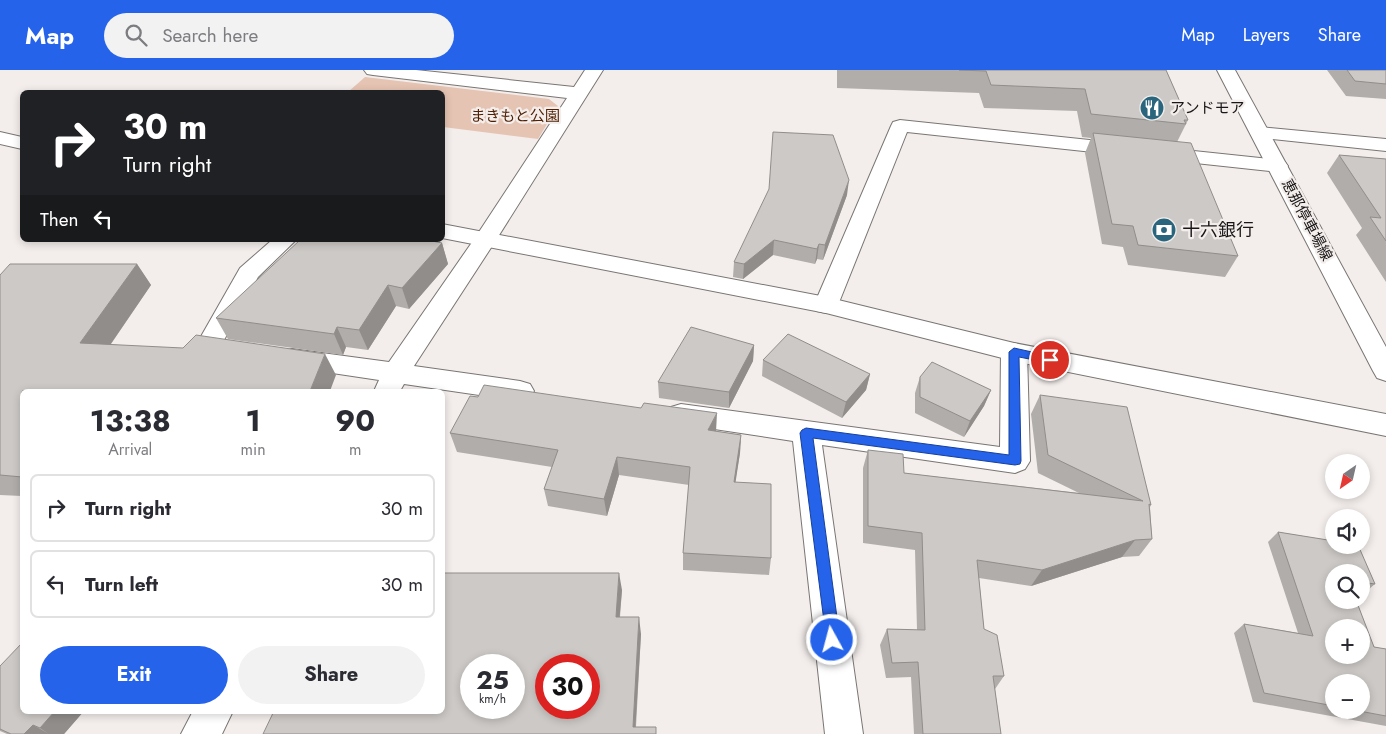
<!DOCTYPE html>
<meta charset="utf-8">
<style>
:root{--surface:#fff;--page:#f2f2f3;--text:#2b2b33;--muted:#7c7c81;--line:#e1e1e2;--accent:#2563eb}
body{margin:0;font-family:Jost,"Noto Sans JP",sans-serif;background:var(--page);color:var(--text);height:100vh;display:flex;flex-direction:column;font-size:19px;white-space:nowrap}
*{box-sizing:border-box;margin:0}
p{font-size:16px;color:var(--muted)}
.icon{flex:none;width:28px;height:28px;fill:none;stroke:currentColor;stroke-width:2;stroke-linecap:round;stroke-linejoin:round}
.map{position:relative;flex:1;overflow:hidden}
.sheet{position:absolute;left:20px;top:319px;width:425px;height:325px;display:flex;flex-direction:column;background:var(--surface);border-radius:8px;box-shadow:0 2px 8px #0003}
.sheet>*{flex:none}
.guide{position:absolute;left:20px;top:20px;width:425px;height:152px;border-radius:8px;box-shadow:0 2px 8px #0003;background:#202124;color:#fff;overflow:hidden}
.needle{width:32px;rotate:214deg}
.buttons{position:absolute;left:1325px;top:384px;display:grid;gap:10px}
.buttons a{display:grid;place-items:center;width:45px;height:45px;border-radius:50%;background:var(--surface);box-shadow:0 2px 8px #0003;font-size:25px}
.speed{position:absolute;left:460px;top:584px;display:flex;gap:10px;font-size:25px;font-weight:700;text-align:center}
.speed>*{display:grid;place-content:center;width:65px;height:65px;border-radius:50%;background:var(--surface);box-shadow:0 2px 8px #0003;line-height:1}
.speed small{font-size:12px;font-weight:400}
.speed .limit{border:8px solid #d22;background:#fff;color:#111}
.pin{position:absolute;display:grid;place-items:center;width:42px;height:42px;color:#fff;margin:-21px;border:2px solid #fff;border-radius:50%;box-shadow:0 1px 5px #0007}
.me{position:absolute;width:55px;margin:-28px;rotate:353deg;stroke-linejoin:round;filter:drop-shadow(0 0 4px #0008)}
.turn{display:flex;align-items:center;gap:18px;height:105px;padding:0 20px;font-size:22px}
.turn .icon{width:65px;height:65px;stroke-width:2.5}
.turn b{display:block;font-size:35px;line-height:42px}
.then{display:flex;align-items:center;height:48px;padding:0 20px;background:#0003;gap:10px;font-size:19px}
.eta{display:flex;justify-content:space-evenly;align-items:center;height:85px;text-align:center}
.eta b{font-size:30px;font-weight:700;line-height:35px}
.button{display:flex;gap:10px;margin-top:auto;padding:10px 20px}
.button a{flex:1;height:58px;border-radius:30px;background:var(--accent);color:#fff;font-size:20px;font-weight:700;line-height:58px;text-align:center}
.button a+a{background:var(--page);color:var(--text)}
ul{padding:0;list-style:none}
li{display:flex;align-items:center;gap:15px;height:68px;margin:0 10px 8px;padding:0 10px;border:2px solid var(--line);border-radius:8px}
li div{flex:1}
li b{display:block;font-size:19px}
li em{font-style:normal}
header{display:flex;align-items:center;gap:30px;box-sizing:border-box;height:70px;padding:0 25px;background:var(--accent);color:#fff}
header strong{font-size:24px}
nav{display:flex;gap:28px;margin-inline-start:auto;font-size:18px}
.search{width:350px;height:45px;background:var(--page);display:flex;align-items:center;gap:12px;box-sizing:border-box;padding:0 18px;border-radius:28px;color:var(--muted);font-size:19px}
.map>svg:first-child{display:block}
.green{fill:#e6c4b3}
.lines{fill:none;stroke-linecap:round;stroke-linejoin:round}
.street-casing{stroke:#797573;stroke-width:2}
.secondary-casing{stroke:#797573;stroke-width:2}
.street{fill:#fff;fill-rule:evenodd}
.secondary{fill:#fff;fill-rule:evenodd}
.wall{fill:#b0adaa;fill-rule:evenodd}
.shaded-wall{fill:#908d8b}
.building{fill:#cdc9c6;stroke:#908d8b;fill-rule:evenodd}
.route{fill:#2563eb;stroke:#184099}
.labels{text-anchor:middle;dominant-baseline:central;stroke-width:4.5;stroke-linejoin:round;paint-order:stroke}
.far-poi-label{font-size:15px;fill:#181616;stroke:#f3eeec;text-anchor:start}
.far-park-label{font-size:15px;fill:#501e00;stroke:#f3eeec}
.far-street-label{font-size:15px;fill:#181616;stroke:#f3eeec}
.poi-label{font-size:18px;fill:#181616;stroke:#f3eeec;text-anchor:start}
</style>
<header>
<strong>Map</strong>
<div class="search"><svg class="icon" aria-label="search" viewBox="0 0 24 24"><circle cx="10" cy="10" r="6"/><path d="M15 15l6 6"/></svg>Search here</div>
<nav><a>Map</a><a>Layers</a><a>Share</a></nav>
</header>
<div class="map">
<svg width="1386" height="664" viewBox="0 0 1386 664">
<rect width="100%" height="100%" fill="#f3eeec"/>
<path class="green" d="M365 7 549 29 558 36 538 69 443 57 442 22H348Z"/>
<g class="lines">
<defs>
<path id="street" d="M364 0H416L574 17 585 0H603L496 170 414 296 520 311 530 314 534 321 530 328 520 331 404 314 400 321H374L379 310 292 297 283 295 279 288 283 281 292 279 389 292 475 168 567 28 373 5 367 4Z
M900 50 1278 90 1285 92 1288 96 1285 100 1278 102 907 62 838 235 835 241 826 243 817 241 814 235 891 56 893 52Z
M1260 57 1386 69V81L1253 67 1250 63 1253 59Z
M272 170H296L258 207 224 270 244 275 248 281 244 287 235 290 199 283 195 277 240 198Z
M1014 273 1023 276 1027 282 1030 391 1025 399 1015 403 822 375 863 664H825L793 371 681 354 671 351 667 344 671 337 681 334 1000 377 1001 282 1005 276Z
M193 641H233L222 664H181Z"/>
<path id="secondary" d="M1217 0H1235L1386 277V311L1377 308 1373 301Z
M0 62 22 67V79L0 74Z
M442 154 826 227 1014 273 1386 344V366L1014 291 826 243 442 168Z"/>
</defs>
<use href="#street" class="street-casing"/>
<use href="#secondary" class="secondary-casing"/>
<use href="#street" class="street"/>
<use href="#secondary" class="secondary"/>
</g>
<path class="wall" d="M837 0H1166L1188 50 1177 72 1238 186 1225 207 1128 195 1123 177 1102 174 1085 83 1091 68 1082 67 1077 41 984 38 979 23 837 18Z
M1327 0H1386V29L1346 26Z
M1339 85 1386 89V212L1356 165 1362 158 1327 103Z
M847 125 823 190 817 189 815 194 773 185 743 209 733 207 734 192Z
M442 173 448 194 409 239 396 236 368 280 346 277 343 285 228 269 216 248Z
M137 194 151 215 111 274 336 305 22 321V426L0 425V205Z
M754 275 753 291 729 338 659 328 658 312Z
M763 290 870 304 866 320 842 348 762 306Z
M920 307 991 320 984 336 964 367 915 343V323Z
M1040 325 1151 435 1150 437 1152 469 1139 486 1122 487 1031 516 979 508 984 559 1004 606 995 619 1001 664H914L911 607 886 608 880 575 887 559 917 560 915 480 863 473V398L868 380 904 403 1079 423 1038 403 1031 344Z
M716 361 741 365 740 383 735 412 771 488 769 505 683 500V483L689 415 619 405 607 446 548 436 544 419 552 397 457 382 450 363Z
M1278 462 1334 471V475H1358L1375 514 1363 524 1361 523V502H1334V530H1356L1374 577 1386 579V656L1253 632 1234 563 1244 554 1298 563 1268 472ZM1334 558H1361V585H1334ZM1334 612H1361V640H1334Z
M622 520 620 547 641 564 636 657 656 664 270 644 267 641H442Z
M0 596 22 641H84L64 664H7L0 661Z"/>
<path class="shaded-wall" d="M849 110 847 125 823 190 825 175Z
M774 170 773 185 743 209 744 194Z
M442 173 448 194 409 239 402 218Z
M819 174 817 189 815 194 817 179Z
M137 194 151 215 97 294 80 273Z
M388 215 396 236 368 280 359 260Z
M337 257 346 277 343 285 334 264Z
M754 275 753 291 729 338V322Z
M325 284 336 305 330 321H310Z
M870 304 866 320 842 348 846 332Z
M991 320 984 336 964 367 970 351Z
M717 343 716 362 708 360Z
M741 365 740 383 733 429 734 412Z
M617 387 619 405 607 446 604 429Z
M1135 470 1122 487 1031 516 1042 500Z
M619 503 622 520 618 564 616 547Z
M639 547 641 564 635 664 633 657Z
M55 641H84L64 664H49L40 658Z
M33 655 49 664H24Z"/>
<path class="building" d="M959 0H1166L1188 50H1184L1186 54 1091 44 1085 19 991 15 986 1Z
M1347 0H1386V14L1355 11Z
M773 62 833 65 849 110 825 175 819 174 817 179 774 170 744 194 734 192 769 119Z
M1093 63 1191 73 1238 186 1138 175 1133 156 1112 154Z
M1339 85 1386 89V171L1370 147 1381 148Z
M300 170H427L442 173 402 218 388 215 359 260 337 257 334 264 216 248Z
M10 194H137L80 273 183 278 196 265 325 284 310 321H22V407L0 405V205Z
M691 257 754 275 729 322 658 312Z
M788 264 870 304 846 332 763 290Z
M932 292 991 320 970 351 920 327V307Z
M484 315 641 338 644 333 717 343 708 360 741 365 734 412 771 414V488L683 483 690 397 617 387 604 429 544 419 558 380 450 363 470 326 478 327Z
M1040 325 1127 337 1151 435 1149 434 1152 469 1135 470 1042 500 977 490 984 559 997 565 1004 606H993L1001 664H923L918 592 892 593 887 559 925 560 922 463 868 456V380L903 384 904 403 1143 431 1048 385Z
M1278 462 1334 471V475H1358L1375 514 1361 512V502H1334V530H1356L1374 577 1386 579V646L1354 640H1361V612H1334V636L1264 623 1244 554 1313 566ZM1334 558H1361V585H1334Z
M442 503H619L616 547H639L633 657H656V664H263L274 641H442ZM471 595H514V638H471ZM546 595H589V638H546Z
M22 573V641H55L40 658 33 655 24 664H11L0 659V596Z"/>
<path class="route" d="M1014 278 1050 286 1056 290 1050 293 1019 287 1021 391 1020 394 1015 395 813 368 840 570 838 575 832 577 827 575 800 363 802 360 806 358 1009 385V282Z"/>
<defs>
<symbol id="restaurant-disc" viewBox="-11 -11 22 22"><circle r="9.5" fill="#29657d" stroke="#f3eeec"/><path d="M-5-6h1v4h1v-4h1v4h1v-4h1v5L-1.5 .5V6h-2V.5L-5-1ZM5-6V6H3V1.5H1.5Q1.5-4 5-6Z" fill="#fff"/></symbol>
<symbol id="bank-disc" viewBox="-11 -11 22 22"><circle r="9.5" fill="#29657d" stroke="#f3eeec"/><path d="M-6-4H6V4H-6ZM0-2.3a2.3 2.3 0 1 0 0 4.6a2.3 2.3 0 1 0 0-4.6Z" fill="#fff"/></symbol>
</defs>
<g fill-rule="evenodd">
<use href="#restaurant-disc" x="1138" y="24" width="28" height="28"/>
<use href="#bank-disc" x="1150" y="146" width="28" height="28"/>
</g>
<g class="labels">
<g class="far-poi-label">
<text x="1170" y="38">アンドモア</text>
</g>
<g class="far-park-label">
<text x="515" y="46">まきもと公園</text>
</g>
<g class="far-street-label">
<text transform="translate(1307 150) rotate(62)">恵那停車場線</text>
</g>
<g class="poi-label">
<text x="1182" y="160">十六銀行</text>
</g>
</g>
</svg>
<div class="buttons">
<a><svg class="needle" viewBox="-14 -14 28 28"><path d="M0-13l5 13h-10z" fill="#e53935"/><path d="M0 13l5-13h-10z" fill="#7c7c81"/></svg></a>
<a><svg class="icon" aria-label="sound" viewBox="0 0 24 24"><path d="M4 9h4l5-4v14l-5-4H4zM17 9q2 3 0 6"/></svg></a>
<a><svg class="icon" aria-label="search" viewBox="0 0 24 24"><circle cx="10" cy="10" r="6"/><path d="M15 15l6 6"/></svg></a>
<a>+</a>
<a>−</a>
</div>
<div class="speed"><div>25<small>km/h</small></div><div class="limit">30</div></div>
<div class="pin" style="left:1050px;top:290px;background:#d93025"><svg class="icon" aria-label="arrive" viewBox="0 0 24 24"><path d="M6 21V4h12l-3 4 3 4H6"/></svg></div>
<svg class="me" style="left:832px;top:570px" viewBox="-20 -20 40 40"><circle r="17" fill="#2563eb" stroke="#fff" stroke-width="3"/><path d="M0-11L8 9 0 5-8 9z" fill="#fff"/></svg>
<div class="guide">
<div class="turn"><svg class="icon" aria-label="right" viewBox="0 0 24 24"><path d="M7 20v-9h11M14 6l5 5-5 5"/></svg><div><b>30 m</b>Turn right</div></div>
<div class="then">Then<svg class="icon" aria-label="left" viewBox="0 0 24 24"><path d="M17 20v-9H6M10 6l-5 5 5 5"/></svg></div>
</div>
<section class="sheet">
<div class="eta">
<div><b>13:38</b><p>Arrival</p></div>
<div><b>1</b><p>min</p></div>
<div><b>90</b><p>m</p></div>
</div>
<ul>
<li><svg class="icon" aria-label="right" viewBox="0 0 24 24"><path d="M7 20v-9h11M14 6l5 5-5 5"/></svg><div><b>Turn right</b></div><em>30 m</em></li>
<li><svg class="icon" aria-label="left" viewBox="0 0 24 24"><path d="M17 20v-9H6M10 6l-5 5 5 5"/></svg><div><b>Turn left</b></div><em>30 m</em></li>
</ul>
<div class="button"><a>Exit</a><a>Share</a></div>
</section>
</div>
